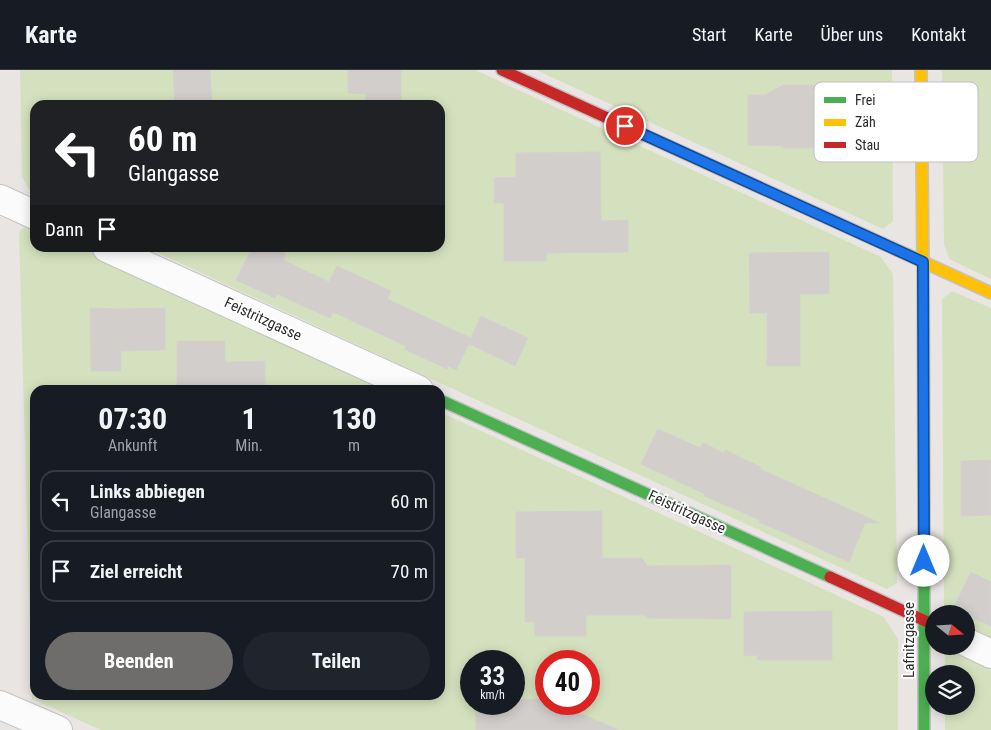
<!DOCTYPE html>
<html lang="de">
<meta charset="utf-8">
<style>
:root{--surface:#171b24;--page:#20242c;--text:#f1f3f6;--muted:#9ea1a6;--line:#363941;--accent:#6e6d6c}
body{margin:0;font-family:"Roboto Condensed",sans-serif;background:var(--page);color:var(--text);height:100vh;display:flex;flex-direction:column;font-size:19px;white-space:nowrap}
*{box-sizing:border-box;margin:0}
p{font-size:16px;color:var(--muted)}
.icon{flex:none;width:28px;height:28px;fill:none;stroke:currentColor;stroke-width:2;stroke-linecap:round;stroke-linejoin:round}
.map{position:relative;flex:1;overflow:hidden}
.sheet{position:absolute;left:30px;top:315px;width:415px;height:315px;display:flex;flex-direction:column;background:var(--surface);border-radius:15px;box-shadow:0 2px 12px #0003}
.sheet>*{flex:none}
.banner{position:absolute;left:30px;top:30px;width:415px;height:152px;border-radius:15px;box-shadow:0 2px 12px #0003;background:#202124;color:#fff;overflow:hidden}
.needle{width:32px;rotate:108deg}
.fabs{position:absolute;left:925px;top:535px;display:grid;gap:10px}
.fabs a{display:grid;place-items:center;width:50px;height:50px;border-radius:50%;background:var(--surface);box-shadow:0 2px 12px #0003;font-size:25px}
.speed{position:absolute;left:460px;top:580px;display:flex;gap:10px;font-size:25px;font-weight:700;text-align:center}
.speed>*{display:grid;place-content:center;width:65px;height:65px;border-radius:50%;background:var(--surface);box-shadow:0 2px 12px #0003;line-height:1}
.speed small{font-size:12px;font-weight:400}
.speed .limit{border:8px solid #d22;background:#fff;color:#111}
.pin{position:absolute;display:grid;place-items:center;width:42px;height:42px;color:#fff;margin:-21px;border:2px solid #fff;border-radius:50%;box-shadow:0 1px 5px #0007}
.me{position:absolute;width:55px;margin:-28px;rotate:0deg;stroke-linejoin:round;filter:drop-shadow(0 0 4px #0008)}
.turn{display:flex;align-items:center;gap:18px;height:105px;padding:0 15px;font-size:22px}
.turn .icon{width:65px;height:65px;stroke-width:2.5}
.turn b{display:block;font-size:35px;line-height:42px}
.then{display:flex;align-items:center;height:48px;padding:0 15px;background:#0003;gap:10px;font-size:19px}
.eta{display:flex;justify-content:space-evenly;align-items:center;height:85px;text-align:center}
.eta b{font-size:30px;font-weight:700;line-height:35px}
.primary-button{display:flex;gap:10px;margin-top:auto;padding:10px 15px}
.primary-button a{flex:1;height:58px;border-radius:30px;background:var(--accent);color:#fff;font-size:20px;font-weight:700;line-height:58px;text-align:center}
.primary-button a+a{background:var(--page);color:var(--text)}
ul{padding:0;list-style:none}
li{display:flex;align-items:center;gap:15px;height:62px;margin:0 10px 8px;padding:0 5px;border:2px solid var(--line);border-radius:15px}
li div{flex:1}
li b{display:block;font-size:19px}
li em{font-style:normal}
header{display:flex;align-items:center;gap:30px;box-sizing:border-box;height:70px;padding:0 25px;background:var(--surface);border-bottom:1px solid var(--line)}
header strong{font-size:24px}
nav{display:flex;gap:28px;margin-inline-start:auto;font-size:18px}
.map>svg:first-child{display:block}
.green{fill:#d5e1be;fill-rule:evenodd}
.building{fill:#d1cecb;stroke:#d4d1ce}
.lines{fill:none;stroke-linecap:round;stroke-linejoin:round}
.street-casing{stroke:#c4c2c2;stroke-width:30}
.fast-casing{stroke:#c4c2c2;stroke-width:14}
.slow-casing{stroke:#c4c2c2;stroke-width:14}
.jam-casing{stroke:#c4c2c2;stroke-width:14}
.street{stroke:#fcfbfb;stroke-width:28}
.fast{stroke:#4caf50;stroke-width:11}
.slow{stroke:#ffc107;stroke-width:11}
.jam{stroke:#c62828;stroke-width:11}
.route-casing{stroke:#114b97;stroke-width:12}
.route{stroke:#1a73e8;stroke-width:9}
.labels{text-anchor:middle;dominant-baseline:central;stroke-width:4;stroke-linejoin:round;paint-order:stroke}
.street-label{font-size:15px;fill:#2c2c2c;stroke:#fff}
.key{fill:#fff;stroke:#c0c0c0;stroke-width:1}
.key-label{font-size:14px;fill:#2c2c2c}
</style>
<header>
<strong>Karte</strong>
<nav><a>Start</a><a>Karte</a><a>Über uns</a><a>Kontakt</a></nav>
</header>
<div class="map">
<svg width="991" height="660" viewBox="0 0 991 660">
<rect width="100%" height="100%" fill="#e9e5e2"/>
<path class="green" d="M20 0H475L881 187 893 204 897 513 887 519 147 178H440V35H35V125L32 124 22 107Z
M536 0H892L893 151 883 159Z
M942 0H991V209L949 189 944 174Z
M30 153 35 156V178H83L393 320H35V625H440V342L884 547 898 569V660H101L32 629 19 162ZM471 591H514V634H471ZM546 591H589V634H546Z
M952 221 991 238V572L966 559V544H949L944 536 942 229Z
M952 581 991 600V660H945V636H966V604H945V587Z"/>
<path class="building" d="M173 0H210L212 34 175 35Z
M348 0H401V32H366V24L348 23Z
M783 15H817V24H820V40H838L839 78H783V76L748 75V25H765Z
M600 82 601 151 628 150V182L547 183 546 191H504V133H494V108L516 107V83Z
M252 178H273L286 184 283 190 329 212 337 196 391 221 387 229 471 268 481 246 528 268 515 296 469 274 456 300 448 296 447 299 404 279 406 276 333 242 330 248 277 224 275 228 236 210Z
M829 182V224H800V296H767V243H750L749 183Z
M90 238 118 239 165 238V280L121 281V301H91Z
M177 271H225V292L265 291V320H177Z
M658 359 700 378 703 373 724 383 725 380 761 397 760 399 880 453H865L849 492 759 452 760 450 704 426 705 424 641 394Z
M991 390V445L961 446V391Z
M602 441V488H642L647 496 731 495V549L648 548 645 545H586V566H535L534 552H525V488H516V442Z
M971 502 991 512V556L962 543 963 541 954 537Z
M832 541V590H757V585L744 586V542Z
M546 629V634H559L619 660H476V634H514V630Z"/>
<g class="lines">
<defs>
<path id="street" d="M0 129 35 145
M107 178 419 320
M966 572 991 584
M0 635 58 660"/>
<path id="fast" d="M440 330 830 507
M924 432V660"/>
<path id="slow" d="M921 0 923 192 924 432
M884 174 991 223"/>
<path id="jam" d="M502 0 884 174
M830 507 934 555"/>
</defs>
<use href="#street" class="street-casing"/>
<use href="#fast" class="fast-casing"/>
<use href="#slow" class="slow-casing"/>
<use href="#jam" class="jam-casing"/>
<use href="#street" class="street"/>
<use href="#fast" class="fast"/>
<use href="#slow" class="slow"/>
<use href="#jam" class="jam"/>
</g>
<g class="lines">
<defs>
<path id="route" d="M625 56 923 192 924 491"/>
</defs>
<use href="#route" class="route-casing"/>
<use href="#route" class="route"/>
</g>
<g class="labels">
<g class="street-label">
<text transform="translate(263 249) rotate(25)">Feistritzgasse</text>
<text transform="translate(687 442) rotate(25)">Feistritzgasse</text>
<text transform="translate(909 570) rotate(-90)">Lafnitzgasse</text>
</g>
</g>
<rect x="814" y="12" width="164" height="80" rx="8" class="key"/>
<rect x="824" y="27" width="22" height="6" fill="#4caf50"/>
<rect x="824" y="49" width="22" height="7" fill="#ffc107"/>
<rect x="824" y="72" width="22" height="6" fill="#c62828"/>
<g class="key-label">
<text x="855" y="35">Frei</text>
<text x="855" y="57">Zäh</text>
<text x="855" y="80">Stau</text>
</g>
</svg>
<div class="fabs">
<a><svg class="needle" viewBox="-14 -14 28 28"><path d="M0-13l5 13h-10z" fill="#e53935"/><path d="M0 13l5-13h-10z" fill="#9ea1a6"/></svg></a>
<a><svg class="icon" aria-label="layers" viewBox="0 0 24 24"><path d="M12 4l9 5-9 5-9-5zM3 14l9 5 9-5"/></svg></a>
</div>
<div class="speed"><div>33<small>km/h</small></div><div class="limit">40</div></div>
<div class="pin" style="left:625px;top:56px;background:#d93025"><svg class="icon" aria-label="arrive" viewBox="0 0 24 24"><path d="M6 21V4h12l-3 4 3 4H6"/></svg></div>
<svg class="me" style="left:924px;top:491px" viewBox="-20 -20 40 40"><circle r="19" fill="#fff"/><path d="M0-13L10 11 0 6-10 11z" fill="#1a73e8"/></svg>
<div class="banner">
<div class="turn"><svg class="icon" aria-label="left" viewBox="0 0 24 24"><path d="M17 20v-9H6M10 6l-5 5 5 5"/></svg><div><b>60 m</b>Glangasse</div></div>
<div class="then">Dann<svg class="icon" aria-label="arrive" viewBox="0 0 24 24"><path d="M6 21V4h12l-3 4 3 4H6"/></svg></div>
</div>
<section class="sheet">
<div class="eta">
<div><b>07:30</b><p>Ankunft</p></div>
<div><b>1</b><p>Min.</p></div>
<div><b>130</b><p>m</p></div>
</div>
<ul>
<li><svg class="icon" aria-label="left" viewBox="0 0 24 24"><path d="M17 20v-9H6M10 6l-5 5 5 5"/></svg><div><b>Links abbiegen</b><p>Glangasse</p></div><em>60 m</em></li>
<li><svg class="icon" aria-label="arrive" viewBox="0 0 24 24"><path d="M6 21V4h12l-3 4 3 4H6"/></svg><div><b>Ziel erreicht</b></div><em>70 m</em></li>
</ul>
<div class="primary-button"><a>Beenden</a><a>Teilen</a></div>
</section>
</div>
